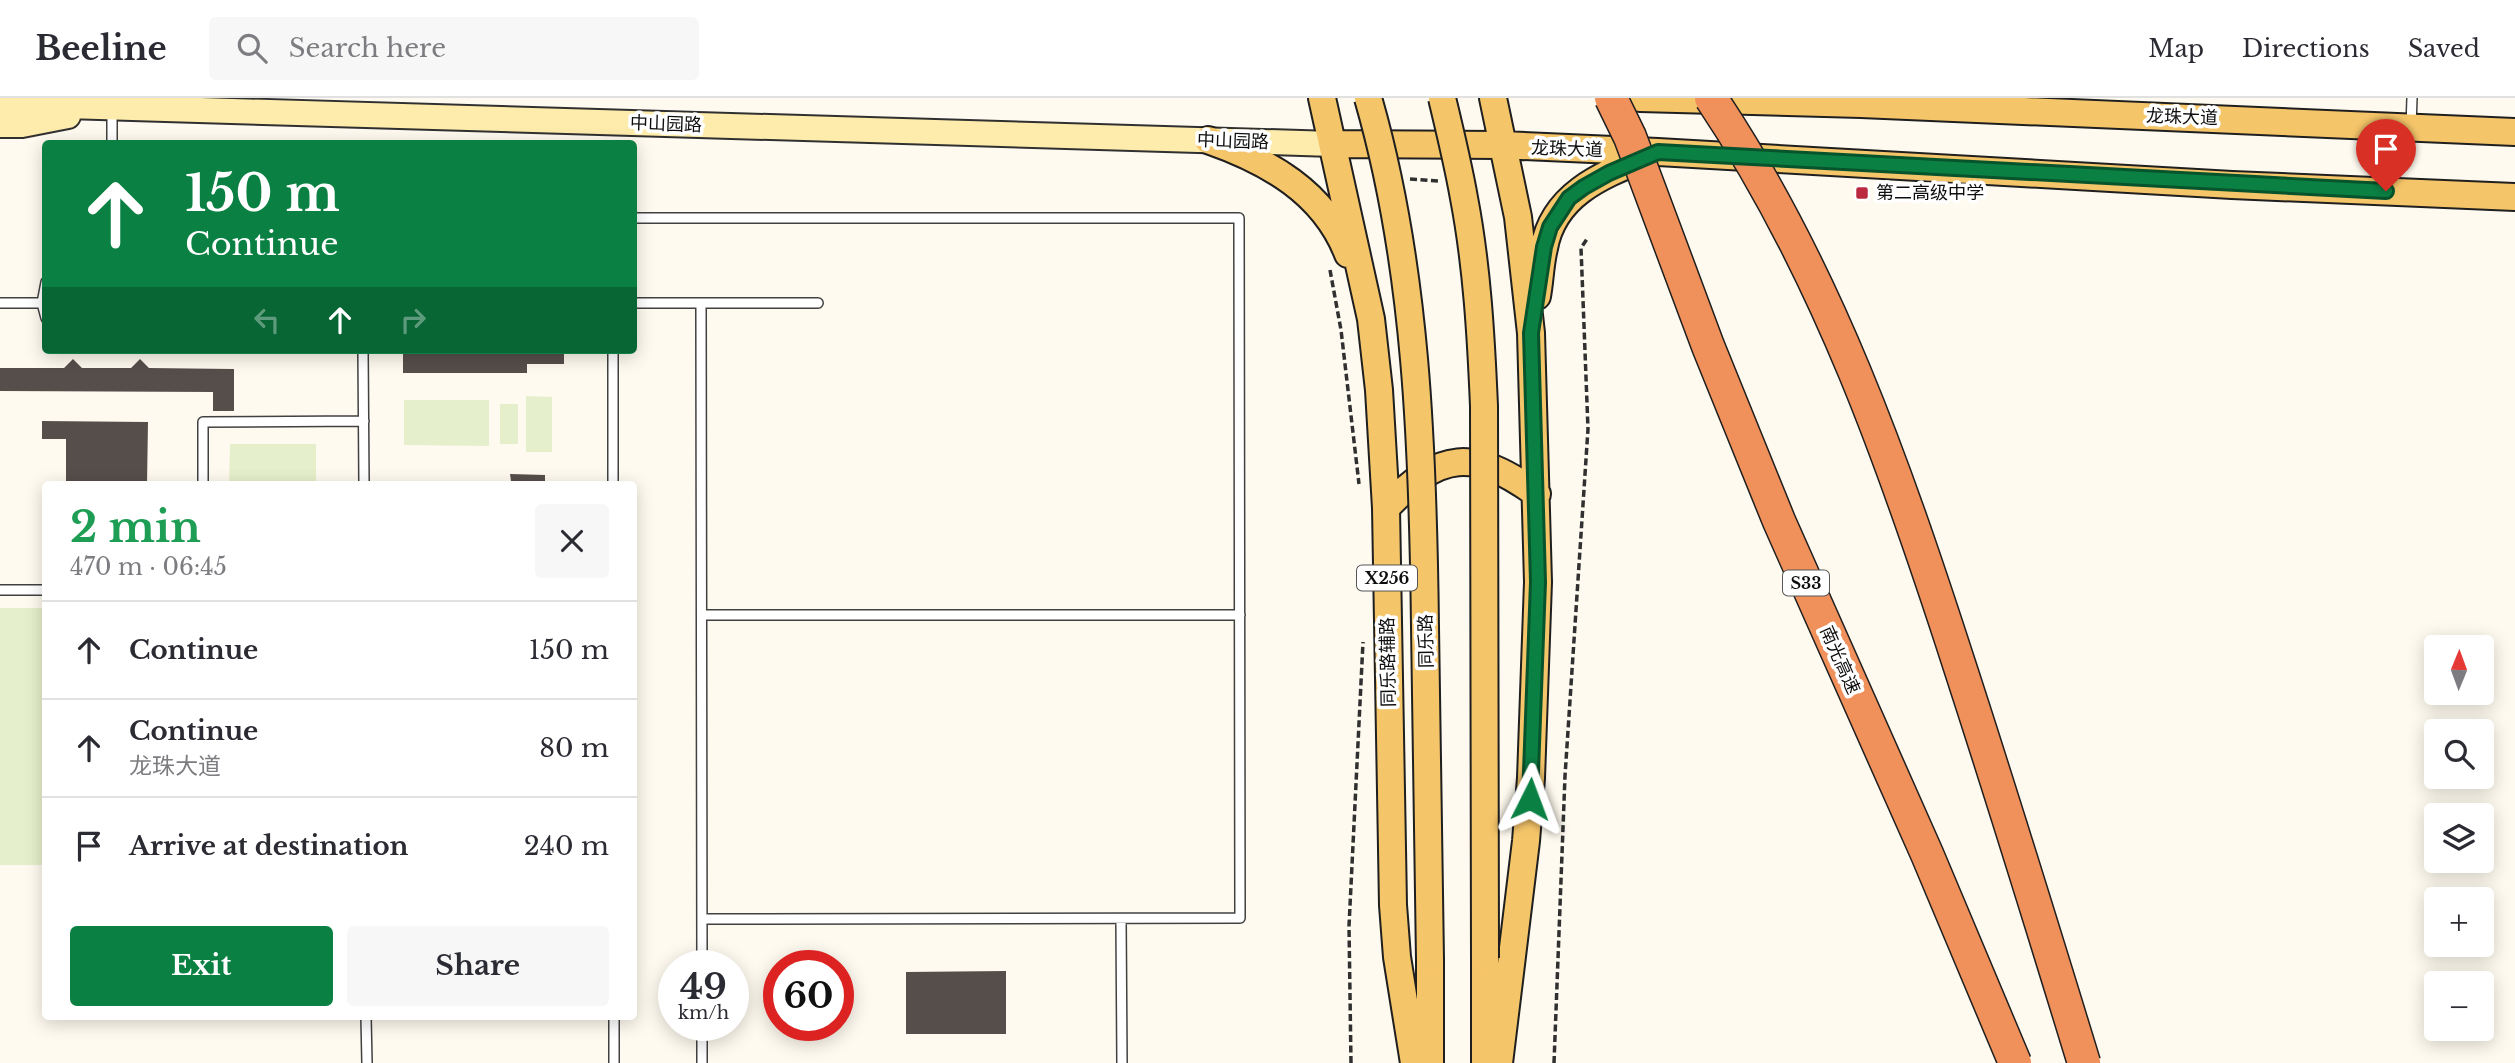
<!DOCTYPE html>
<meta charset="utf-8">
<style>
:root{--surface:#fff;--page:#f7f7f7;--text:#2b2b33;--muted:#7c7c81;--line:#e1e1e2;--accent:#0b8043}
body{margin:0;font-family:"Libre Baskerville","Noto Sans SC",serif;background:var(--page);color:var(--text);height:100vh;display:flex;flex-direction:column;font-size:26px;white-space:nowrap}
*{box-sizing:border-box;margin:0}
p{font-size:23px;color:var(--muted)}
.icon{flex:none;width:38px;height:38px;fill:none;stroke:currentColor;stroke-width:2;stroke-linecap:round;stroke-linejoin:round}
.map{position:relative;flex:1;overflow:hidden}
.details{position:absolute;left:42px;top:383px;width:595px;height:539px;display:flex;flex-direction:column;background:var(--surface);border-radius:7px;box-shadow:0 4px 18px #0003}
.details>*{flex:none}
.hud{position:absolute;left:42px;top:42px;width:595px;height:214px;border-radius:7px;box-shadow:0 4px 18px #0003;background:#0b8043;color:#fff;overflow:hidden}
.needle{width:46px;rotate:1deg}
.controls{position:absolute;left:2424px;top:537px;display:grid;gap:14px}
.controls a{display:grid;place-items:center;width:70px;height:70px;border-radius:7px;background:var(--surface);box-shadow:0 4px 18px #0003;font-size:35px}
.speed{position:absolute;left:658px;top:852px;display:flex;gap:14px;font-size:35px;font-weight:700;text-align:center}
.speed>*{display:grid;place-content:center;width:91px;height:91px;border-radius:50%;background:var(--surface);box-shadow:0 4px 18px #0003;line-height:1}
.speed small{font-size:18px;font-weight:400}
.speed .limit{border:10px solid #d22;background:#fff;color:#111}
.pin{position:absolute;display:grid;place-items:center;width:60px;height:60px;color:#fff;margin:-72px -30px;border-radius:50% 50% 50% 0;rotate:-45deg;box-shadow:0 0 7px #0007}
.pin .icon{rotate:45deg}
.me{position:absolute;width:77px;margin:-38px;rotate:3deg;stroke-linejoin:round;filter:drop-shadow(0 0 5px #0008)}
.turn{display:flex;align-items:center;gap:24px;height:147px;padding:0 28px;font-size:32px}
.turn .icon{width:91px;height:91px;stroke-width:2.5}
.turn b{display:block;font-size:49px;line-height:60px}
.lanes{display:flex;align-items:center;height:66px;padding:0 28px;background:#0003;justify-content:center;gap:35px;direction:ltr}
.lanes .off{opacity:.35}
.round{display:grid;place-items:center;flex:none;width:74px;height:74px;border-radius:7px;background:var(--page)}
.summary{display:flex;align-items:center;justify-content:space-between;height:119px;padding:0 28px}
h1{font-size:42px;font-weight:700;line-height:52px;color:#1e9e55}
.button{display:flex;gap:14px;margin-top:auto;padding:14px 28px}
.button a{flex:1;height:80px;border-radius:7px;background:var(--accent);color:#fff;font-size:28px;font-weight:700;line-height:80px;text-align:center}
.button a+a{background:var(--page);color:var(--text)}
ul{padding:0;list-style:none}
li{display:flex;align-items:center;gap:21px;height:98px;padding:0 28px;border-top:2px solid var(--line)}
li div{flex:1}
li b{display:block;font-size:26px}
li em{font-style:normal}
header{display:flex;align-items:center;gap:42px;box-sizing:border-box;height:98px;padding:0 35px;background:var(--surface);border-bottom:2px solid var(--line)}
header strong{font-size:33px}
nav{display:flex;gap:38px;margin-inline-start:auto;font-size:24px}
.search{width:490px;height:63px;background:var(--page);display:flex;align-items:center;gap:18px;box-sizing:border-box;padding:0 24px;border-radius:7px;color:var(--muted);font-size:26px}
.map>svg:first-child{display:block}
.pitch{fill:#e6efcb}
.building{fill:#564e4a}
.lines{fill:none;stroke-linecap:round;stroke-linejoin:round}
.lane-casing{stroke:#414141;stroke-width:12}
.secondary-casing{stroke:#303030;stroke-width:28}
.primary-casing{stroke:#1f1f1f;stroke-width:30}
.path{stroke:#303030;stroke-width:3.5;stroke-dasharray:7 3.5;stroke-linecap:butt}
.lane{stroke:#fff;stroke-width:9}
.secondary{stroke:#fdecac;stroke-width:24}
.primary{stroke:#f5c569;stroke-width:26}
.primary-bridge-casing{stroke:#1f1f1f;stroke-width:30;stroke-linecap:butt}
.highway-bridge-casing{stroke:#1f1f1f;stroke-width:35;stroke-linecap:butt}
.primary-bridge{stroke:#f5c569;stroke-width:26}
.highway-bridge{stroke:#f0905b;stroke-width:32}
.route-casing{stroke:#07532c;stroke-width:18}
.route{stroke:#0b8043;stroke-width:12}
.poi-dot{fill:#ba293f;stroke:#fff;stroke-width:2.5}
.labels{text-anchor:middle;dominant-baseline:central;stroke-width:7;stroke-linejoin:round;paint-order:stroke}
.shield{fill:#fff;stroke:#565656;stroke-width:2}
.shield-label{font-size:16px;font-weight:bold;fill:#0e0e0e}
.street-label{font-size:18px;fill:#0e0e0e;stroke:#fff}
.poi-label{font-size:18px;fill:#0e0e0e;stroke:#fff;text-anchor:start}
</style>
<header>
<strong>Beeline</strong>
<div class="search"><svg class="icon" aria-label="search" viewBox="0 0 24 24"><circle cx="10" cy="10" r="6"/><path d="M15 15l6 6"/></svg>Search here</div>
<nav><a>Map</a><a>Directions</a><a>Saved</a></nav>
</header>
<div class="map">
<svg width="2515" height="965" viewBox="0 0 2515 965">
<rect width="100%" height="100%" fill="#fffaef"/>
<path class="pitch" d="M526 298 552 299V354H526Z
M404 302H489V348L404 347Z
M500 306H518V346H500Z
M230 346H316V387H229Z
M0 510H45V767H0Z"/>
<path class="building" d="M403 252H564V266H527V275H403Z
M73 261 82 270H131L140 261 149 270 234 271V313H213V294L0 293V270H64Z
M42 323 148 324 147 387H66V341H42Z
M510 376 545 377V383H563V387H402V383H511Z
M1006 873V936H906V874Z"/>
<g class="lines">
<defs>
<path id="lane" d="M2411 28 2412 0
M112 46V12
M634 120H1239L1240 820 702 821
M46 184 42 205 46 220
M0 205H42
M634 205H818
M701 205 702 868
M363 252 364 387
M613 252V387
M203 387V324L364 323
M0 492H46
M702 517H1240
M1121 821 1122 965
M366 919 367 965
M614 919V965
M702 965V928"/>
<path id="secondary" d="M0 6 1333 46
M0 27H22L68 18"/>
<path id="primary" d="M1322 0 1371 221 1379 292 1386 410 1393 807 1397 859 1414 965
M1493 0 1518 119 1531 235 1538 484 1531 680 1526 743 1499 965
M1640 0 1861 6 2515 34
M1208 42C1268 63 1324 94 1348 156
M1333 46 1501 47 1658 54 2232 87 2515 99
M1537 198C1540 182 1540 166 1544 150 1554 95 1603 77 1649 58
M1386 410C1440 353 1473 350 1537 396
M1430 862V965
M1485 965V860"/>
</defs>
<use href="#lane" class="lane-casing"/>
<use href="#secondary" class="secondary-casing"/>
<use href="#primary" class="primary-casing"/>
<path class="path" d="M1410 81 1438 83
M1330 172 1341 232 1359 386
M1351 965 1349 828 1363 544
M1554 965 1565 678 1588 331 1581 150 1587 141"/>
<use href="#lane" class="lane"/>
<use href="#secondary" class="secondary"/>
<use href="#primary" class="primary"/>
<defs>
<path id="primary-bridge" d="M1368 0C1417 169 1423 354 1425 529 1427 640 1429 751 1430 862
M1442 0C1450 33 1458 66 1464 100 1477 168 1481 238 1484 308L1485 860"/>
<path id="highway-bridge" d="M1611 0 1630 39 1708 248 1779 423 1927 756 2015 965
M1711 0C1827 173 1895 368 1959 566 2002 698 2043 831 2084 965"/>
</defs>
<use href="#primary-bridge" class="primary-bridge-casing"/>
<use href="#highway-bridge" class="highway-bridge-casing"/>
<use href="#primary-bridge" class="primary-bridge"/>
<use href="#highway-bridge" class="highway-bridge"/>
</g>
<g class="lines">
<defs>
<path id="route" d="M1530 701 1538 484 1531 235 1544 149 1550 129 1569 100 1584 89 1609 75 1658 54 2386 93"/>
</defs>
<use href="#route" class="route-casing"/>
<use href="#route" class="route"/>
</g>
<rect class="poi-dot" x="1855" y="88" width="14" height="14" rx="3.5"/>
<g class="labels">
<g class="shield">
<rect x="1357" y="467.5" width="60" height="25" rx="5"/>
<rect x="1783" y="472.5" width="46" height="25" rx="5"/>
</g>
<g class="shield-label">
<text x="1387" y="480">X256</text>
<text x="1806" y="485">S33</text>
</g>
<g class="street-label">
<text transform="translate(2182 19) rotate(2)">龙珠大道</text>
<text transform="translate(666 26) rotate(2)">中山园路</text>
<text transform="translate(1233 43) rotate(2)">中山园路</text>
<text transform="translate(1567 51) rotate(2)">龙珠大道</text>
<text transform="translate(1426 543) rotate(-91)">同乐路</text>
<text transform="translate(1840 562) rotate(66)">南光高速</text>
<text transform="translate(1388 564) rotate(-91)">同乐路辅路</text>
</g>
<g class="poi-label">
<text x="1876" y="95">第二高级中学</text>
</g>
</g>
</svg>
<div class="controls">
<a><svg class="needle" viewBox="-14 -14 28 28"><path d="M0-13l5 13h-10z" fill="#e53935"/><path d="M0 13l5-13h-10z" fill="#7c7c81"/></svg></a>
<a><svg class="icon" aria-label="search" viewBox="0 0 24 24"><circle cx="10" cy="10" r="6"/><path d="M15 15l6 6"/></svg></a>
<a><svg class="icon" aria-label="layers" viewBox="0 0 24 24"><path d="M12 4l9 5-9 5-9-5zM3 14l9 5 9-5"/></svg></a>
<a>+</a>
<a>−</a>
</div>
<div class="speed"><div>49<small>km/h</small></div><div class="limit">60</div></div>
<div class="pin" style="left:2386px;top:93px;background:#d93025"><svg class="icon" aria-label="arrive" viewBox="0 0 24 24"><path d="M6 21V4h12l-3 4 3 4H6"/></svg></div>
<svg class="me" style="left:1530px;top:701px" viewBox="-20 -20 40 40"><path d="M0-17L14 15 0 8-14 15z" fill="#0b8043" stroke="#fff" stroke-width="4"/></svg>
<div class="hud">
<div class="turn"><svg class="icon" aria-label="ahead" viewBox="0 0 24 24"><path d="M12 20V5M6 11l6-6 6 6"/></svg><div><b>150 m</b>Continue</div></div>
<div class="lanes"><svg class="icon off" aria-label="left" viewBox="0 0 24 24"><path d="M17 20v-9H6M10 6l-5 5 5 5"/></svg><svg class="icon" aria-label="ahead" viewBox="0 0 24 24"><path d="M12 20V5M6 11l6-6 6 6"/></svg><svg class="icon off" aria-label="right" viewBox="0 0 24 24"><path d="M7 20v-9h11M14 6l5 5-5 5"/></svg></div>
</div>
<section class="details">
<div class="summary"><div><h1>2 min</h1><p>470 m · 06:45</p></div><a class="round"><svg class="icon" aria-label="close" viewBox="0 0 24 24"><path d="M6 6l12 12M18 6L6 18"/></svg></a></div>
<ul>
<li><svg class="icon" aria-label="ahead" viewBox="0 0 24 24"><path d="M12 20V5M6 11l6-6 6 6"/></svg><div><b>Continue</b></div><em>150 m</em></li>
<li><svg class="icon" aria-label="ahead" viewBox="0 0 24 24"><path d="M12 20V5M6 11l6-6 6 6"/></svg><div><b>Continue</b><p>龙珠大道</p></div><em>80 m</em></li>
<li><svg class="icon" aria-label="arrive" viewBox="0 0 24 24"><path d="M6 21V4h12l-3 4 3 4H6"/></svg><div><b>Arrive at destination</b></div><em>240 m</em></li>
</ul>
<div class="button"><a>Exit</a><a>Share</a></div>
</section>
</div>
